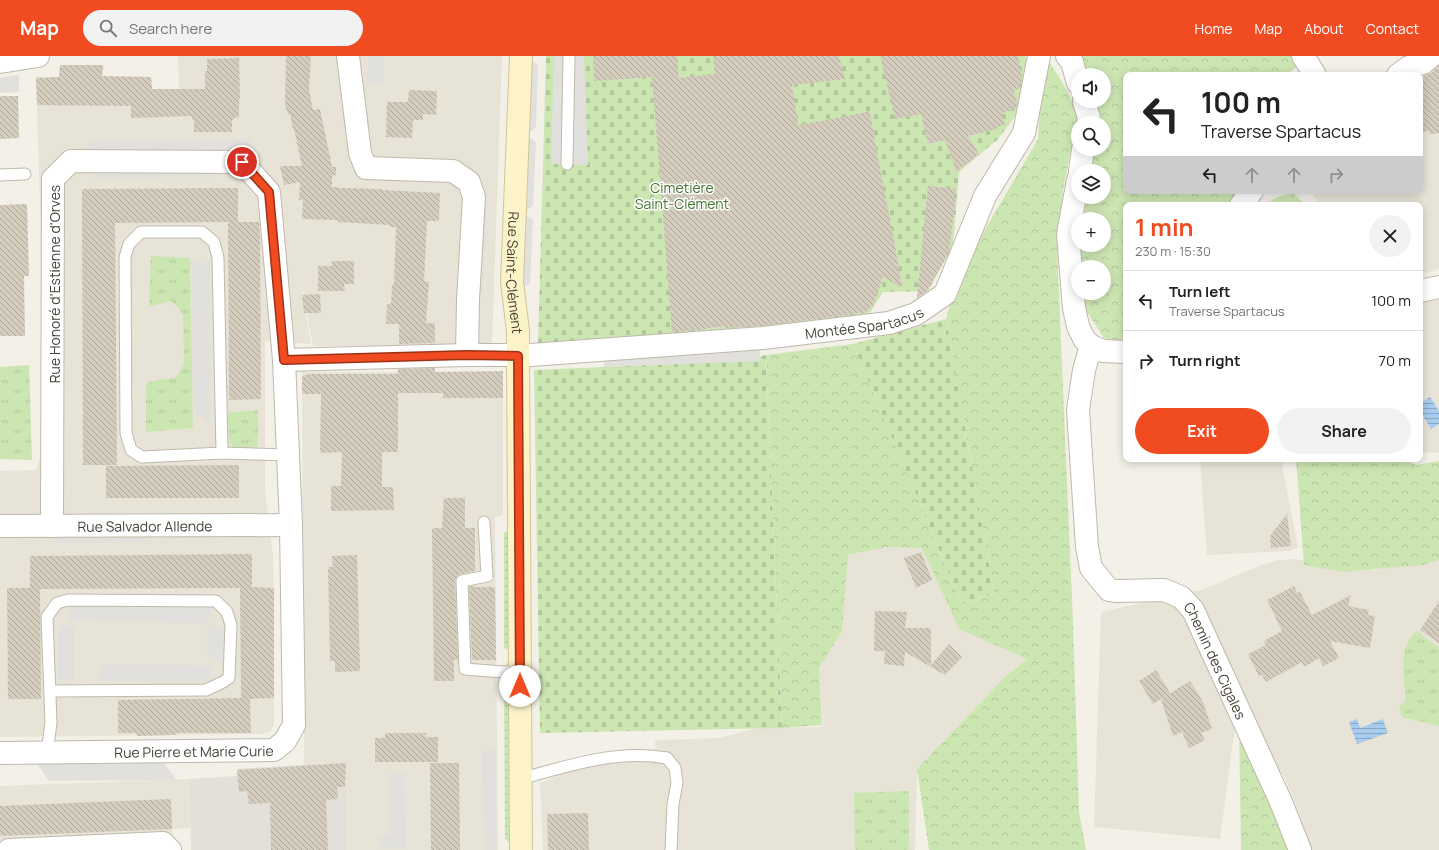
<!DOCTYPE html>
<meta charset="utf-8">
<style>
:root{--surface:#fff;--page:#f2f2f2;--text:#222;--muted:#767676;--line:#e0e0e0;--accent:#f14c21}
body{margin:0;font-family:Manrope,sans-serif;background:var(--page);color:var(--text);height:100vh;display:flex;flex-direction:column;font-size:15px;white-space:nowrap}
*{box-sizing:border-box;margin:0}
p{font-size:13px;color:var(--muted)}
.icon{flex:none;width:22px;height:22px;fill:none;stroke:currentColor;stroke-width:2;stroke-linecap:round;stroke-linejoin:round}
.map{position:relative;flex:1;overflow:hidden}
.sheet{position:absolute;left:1123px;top:146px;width:300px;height:260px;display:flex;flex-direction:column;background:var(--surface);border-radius:8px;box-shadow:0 2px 10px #0003}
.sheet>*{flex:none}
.guide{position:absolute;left:1123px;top:16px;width:300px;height:122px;border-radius:8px;box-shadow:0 2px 10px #0003;background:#fff;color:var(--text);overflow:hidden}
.fabs{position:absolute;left:1071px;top:12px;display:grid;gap:8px}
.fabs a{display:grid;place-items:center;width:40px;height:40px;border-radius:50%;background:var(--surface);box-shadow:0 2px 10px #0003;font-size:20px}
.pin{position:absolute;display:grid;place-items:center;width:34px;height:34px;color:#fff;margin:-17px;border:2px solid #fff;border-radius:50%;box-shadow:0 1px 4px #0007}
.me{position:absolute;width:44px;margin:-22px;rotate:0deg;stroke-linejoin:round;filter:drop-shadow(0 0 3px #0008)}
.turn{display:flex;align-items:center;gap:14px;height:84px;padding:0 12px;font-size:18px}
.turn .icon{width:52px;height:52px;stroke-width:2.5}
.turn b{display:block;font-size:28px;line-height:34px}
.lanes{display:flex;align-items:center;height:38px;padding:0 12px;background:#0003;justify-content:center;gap:20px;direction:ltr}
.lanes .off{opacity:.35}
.round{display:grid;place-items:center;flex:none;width:42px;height:42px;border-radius:21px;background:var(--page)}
.headline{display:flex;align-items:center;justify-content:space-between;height:68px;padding:0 12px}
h1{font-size:24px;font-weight:700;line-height:30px;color:var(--accent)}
.primary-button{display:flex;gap:8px;margin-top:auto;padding:8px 12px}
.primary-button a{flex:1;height:46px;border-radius:24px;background:var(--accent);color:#fff;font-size:16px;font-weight:700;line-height:46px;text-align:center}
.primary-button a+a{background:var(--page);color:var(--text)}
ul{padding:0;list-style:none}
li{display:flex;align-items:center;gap:12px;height:60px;padding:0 12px;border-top:1px solid var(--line)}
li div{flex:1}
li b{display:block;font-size:15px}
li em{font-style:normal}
header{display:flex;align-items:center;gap:24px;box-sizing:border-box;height:56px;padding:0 20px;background:var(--accent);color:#fff}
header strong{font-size:19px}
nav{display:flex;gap:22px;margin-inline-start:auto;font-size:14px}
.search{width:280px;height:36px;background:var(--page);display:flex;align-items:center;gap:10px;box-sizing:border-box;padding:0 14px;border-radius:22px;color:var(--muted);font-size:15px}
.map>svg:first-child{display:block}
.residential{fill:#e7e3d6}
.industrial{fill:#e3dfd9}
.grass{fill:url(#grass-tufts)}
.forest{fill:url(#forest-crowns);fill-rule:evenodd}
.cemetery{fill:url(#cemetery-stones)}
.park{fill:url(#park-dots)}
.parking{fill:#e2e0dc}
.water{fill:url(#water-rules)}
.building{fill:url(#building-back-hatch)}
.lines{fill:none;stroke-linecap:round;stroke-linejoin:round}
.service-casing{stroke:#beb9ab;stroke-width:13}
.minor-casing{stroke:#beb9ab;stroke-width:24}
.secondary-casing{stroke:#d1c599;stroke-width:24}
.service{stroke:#fff;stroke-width:11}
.minor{stroke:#fff;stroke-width:22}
.secondary{stroke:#fcf3c9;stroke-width:22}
.route-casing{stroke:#9d3115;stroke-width:10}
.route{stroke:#f14c21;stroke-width:7}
.labels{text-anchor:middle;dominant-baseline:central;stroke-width:3;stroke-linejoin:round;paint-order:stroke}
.park-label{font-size:14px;fill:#44762c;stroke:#fff}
.street-label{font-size:14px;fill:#464137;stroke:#fff}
</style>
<header>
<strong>Map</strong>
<div class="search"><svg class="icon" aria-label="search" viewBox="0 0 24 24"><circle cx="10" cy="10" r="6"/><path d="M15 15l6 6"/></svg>Search here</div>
<nav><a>Home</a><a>Map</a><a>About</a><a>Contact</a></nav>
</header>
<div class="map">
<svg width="1439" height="794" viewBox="0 0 1439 794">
<defs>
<pattern id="grass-tufts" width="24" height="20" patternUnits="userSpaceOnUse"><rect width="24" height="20" fill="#cce6b2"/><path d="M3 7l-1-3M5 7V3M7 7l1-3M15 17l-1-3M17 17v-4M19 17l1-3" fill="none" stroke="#b1c69a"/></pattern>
<pattern id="forest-crowns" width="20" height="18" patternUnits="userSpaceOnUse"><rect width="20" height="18" fill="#cce6b2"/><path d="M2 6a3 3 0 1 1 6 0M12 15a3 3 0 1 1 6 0" fill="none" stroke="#b1c69a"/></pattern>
<pattern id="cemetery-stones" width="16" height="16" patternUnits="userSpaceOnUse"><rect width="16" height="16" fill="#cce6b2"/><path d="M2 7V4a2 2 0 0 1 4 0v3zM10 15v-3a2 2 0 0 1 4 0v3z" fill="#b1c69a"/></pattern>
<pattern id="park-dots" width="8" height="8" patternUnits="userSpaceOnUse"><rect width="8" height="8" fill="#cce6b2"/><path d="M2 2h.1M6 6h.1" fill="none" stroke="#b1c69a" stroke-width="1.8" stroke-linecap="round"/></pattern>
<pattern id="water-rules" width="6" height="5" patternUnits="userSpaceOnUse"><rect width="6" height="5" fill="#a7cced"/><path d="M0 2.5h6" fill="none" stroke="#8aa7c1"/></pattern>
<pattern id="building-back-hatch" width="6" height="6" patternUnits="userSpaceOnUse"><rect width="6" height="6" fill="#d4cdbe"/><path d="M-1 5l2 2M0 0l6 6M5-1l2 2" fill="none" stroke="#aea89b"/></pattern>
</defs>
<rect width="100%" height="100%" fill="#f3f0e8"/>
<path class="residential" d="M178 0H502L492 289 313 290 298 211 311 288 265 285V435L273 499 274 668 270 676 260 678 0 681V415L36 414 44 388 40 148 36 21H59L60 9H104L102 21H151L152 33H179Z
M1439 0V213L1420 218V149H1321L1310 135H1420V19Z
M1439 244V397L1420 396V247Z
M302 316H503V459L495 461 498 794H346V706L304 709Z
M1200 403H1281L1298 492 1289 495 1207 499Z
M886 491 922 492 959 572 1027 603 1005 621 917 713 915 794H543L540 727 591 705 656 701 655 684 720 682 757 672 823 671 819 612 842 575 848 499Z
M1439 499V794H1309L1302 765 1293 741 1283 719 1236 662 1220 783 1094 771 1101 556 1201 534 1262 509 1279 504 1294 503 1376 514Z
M189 723 190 772 173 773 171 794H0V730Z"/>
<path class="industrial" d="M346 706V794H191L189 723 237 720V713Z"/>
<path class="grass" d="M151 200 190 202 193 372 146 376V327L158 324 175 322 182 313 184 305 183 260 178 251 171 245 149 251Z
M29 309 32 404 0 403V311Z
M258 354V390L235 394 229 385 228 357Z
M1417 575 1439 592V670L1402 661 1399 651 1406 644C1404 621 1397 591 1417 575Z
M909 735V794H855L854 737Z"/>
<path class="forest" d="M1043 0H1045C1058 19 1073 40 1077 63L1063 134 1057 191 1073 566 1079 756 1086 794H929L917 713 1005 621 1027 603 959 573 922 492 886 491 848 499 842 575 819 612 822 669 782 672 766 299 853 288 962 548 994 537 946 263 954 234 976 189 1038 83Z
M1074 0H1293L1296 11 1286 19H1126V135H1241L1230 149H1126V286H1117L1104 282 1087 256 1082 237H1104V211H1078V219L1072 179 1079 141H1104V115H1084L1088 93H1104V67H1093L1094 63 1088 45H1104V19H1080ZM1078 163H1104V189H1078Z
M1292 136 1306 149H1268L1273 143Z
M1296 403H1402L1416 409 1439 405V504L1422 509 1343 516 1304 509Z
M1239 667 1290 794H1241Z"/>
<path class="cemetery" d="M546 0H1025L1030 12 1026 46 998 83 959 116 953 190 928 235 883 236 868 260 758 272 538 290Z
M946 263 994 537 962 548 853 288Z
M766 299 782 672 540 677 534 314 742 305Z"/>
<path class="park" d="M508 475V594L504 592V476Z
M509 627 511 789 505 783 504 628Z"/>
<path class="parking" d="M368 0H383V28L367 27Z
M554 0H584L588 109 551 108Z
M532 5 538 9 536 72 529 76Z
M19 19V36L0 37V22Z
M529 82 536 86 533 150 527 154Z
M252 83 236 102H75L92 84Z
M89 113H219L212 121 97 122Z
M481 146 487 152 483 232 477 237Z
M526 160 533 163 530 228 523 230Z
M191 206 210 207 211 370 194 355Z
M759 288 760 305 604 311V303Z
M52 479H154L144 486 57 487Z
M214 549 207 567 225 573V607L207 599V567L69 565 71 550Z
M58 570H74V624H58Z
M103 608 215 610 208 625H97Z
M495 694 496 794H483L482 695Z
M161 704 177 724 49 725 35 705Z
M389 716H405L406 790 403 793H379V780H389Z"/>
<path class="water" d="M1430 341 1439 355V368L1431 373 1420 355V348Z
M1357 663 1360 672 1383 663 1388 677 1357 688 1349 666Z"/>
<path class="building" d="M286 0H311L309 33 313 54 320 53 332 111H336V119L332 120V131H339V132L382 133V134L440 137 439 165H427L424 225 429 226 426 267H435V287L399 288V268H386L387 248H391L392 230 394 227 396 171H390V169L338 166V164L302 163 303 144H299L300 126 284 129 280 110H302L294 73H293L290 58 288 59 285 48Z
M593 0H677L679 22 715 18 713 0H839L845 23 792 29 798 69 843 61 870 55 877 97 894 184 902 232 883 221 873 250 864 257 859 258 858 256 855 258 762 270 725 272V270L698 274 672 276 652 21 594 25Z
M880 0H1018L1022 20 1020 32 1014 34 1017 47 1016 53 1002 57 1005 69 996 71 997 73 968 80 979 98 956 116 945 84 928 88 921 58 895 63Z
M239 2 240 43H239V61L234 62V64H232V76H194V64H192V60L131 62V50L37 49 36 22 59 21 60 9H103L102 20 151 21 152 33H205V15H207V3Z
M1439 10V77L1430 78 1429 75 1420 76V38L1423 37 1420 22 1431 17Z
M409 34 437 35 436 59 423 58V64H413L412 82 386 81 387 46H408Z
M0 40H18L19 82 0 83Z
M928 130 956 133 954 142H956L949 194 945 204 927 235 917 242Z
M238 132V166H259L260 180 261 343 229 344 228 166 115 167 117 409H83L82 133Z
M27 148 29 220H24L25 280H0V149Z
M332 205H354V228H344L345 235H318V210H332Z
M320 238 321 257H304L302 239Z
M435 312V316L503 315V342H443V337H398V396H382V431H393L394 454 331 455V430H341L342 396 320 397 321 338H302V321L308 318H398V313Z
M239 409V442H106V410Z
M444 442H465V472H475V515L458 519 455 525 458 604H454V625H434L432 472H442Z
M1287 458 1291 490 1271 492 1270 480Z
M921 496 932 524 916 532 904 502Z
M252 498V531L274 532V642L250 643 251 677H176V679L137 680V677H118V644L241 642 240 532 40 533 41 643H8L7 532H30V500Z
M357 499 360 615 335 616V605H330L328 511H333L332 500Z
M475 529V531H495L496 604H472L469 531Z
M1294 530 1297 537 1300 536 1312 559 1351 539 1348 550 1369 554 1368 559 1375 560 1370 592 1330 585 1339 602 1323 610 1319 602 1304 611 1302 606 1266 626 1262 619 1259 620 1248 598 1266 589 1264 585 1282 575 1267 544Z
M1439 545V587L1420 574Z
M875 555 907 556 905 572H931V609L949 588 962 601 945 619 905 596 904 610 884 608 885 595H874Z
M1156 614 1170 637 1153 648 1139 625Z
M1190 625 1203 646 1212 673 1201 677 1205 684 1189 692 1182 676 1173 680 1161 643Z
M385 677H426V681H438V706H375V682H385Z
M346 707 345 731H337L338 743 326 744 328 794H271L270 747 249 748 247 735 239 736 237 714Z
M430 707H459L460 794H431Z
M171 743 172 773 0 780V750Z
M588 757 589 794H548L547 758Z"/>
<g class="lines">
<defs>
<path id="service" d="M567 108 569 0
M0 119 25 118
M222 397 218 202 214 186 202 176H141L129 188 125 201 126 377 131 394 142 401 222 397 288 399
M484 466 487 520 462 525 465 613 503 616 519 615
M47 696 51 667 47 561 57 547 68 544 216 545 227 556 231 569 229 622 223 626 206 634 50 635
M520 723C568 710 616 693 667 702L675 712 677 727 673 748 671 794"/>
<g id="minor">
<path d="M348 0 360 97 366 112 453 115 469 126 474 141 468 244 467 299"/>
<path d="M1067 0 1072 6 1078 27"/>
<path d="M1303 0 1315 19"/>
<path d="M0 6 38 0"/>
<path d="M1398 19 1409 11 1423 7 1431 0"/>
<path d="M1084 45 1089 62 1088 67"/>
<path d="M1080 115 1083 93"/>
<path d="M1078 124 1068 178 1074 252 1078 270 1084 283 1091 290 1103 295 1126 296"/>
<path d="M1241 149 1252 135"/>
<path d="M1420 235 1439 231"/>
<path id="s1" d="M1091 290 1084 314 1078 354 1087 491 1091 512 1109 534 1117 535 1164 534 1181 541 1193 554 1281 746 1300 794"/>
<path id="s2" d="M284 304 467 299H531L763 282 889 267 916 258 945 238 985 140 1024 77 1039 0"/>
<path id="s3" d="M0 470 291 469"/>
<path id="s4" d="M0 697 274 694 285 685 294 669 291 469 284 304 269 136 242 106 71 105 53 123 52 470"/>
<path d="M9 794 163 787 170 794"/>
</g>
<g id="secondary">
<path id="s5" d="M521 0 512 226 518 275V300L521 794"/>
</g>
</defs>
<use href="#service" class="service-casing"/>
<use href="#minor" class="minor-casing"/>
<use href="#secondary" class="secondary-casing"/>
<use href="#service" class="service"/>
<use href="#minor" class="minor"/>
<use href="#secondary" class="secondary"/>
</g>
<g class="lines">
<defs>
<path id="route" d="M242 106 269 136 284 304 467 299 518 300 520 630"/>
</defs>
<use href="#route" class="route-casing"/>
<use href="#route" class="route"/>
</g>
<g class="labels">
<g class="park-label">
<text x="682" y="131">Cimetière<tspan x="682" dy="16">Saint-Clément</tspan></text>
</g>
<g class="street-label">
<text stroke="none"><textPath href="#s5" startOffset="217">Rue Saint-Clément</textPath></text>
<text transform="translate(54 228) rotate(-90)">Rue Honoré d'Estienne d'Orves</text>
<text stroke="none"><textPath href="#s2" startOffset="582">Montée Spartacus</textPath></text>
<text stroke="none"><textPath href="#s3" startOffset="145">Rue Salvador Allende</textPath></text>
<text stroke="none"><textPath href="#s1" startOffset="399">Chemin des Cigales</textPath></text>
<text stroke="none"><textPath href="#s4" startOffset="194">Rue Pierre et Marie Curie</textPath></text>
</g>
</g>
</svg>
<div class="fabs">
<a><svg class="icon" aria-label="sound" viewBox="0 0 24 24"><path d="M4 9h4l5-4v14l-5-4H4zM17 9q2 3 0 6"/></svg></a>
<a><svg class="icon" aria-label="search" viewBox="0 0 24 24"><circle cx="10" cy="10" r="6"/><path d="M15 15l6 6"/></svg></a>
<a><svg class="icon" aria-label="layers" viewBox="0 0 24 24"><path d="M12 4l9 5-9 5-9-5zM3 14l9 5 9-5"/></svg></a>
<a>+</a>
<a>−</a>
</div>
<div class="pin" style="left:242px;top:106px;background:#d93025"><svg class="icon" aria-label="arrive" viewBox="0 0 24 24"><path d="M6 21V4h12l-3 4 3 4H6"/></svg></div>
<svg class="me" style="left:520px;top:630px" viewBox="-20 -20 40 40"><circle r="19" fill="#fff"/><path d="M0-13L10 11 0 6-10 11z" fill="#f14c21"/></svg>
<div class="guide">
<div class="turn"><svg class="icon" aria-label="left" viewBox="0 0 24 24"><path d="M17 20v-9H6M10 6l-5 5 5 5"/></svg><div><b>100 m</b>Traverse Spartacus</div></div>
<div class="lanes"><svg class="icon" aria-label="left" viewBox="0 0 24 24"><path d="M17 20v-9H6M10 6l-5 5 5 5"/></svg><svg class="icon off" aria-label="ahead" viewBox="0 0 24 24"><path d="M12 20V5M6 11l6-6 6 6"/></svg><svg class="icon off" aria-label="ahead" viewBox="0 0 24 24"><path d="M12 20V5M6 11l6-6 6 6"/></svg><svg class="icon off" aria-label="right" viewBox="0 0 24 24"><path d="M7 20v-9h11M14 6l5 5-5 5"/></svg></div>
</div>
<section class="sheet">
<div class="headline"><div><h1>1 min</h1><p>230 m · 15:30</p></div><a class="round"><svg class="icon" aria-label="close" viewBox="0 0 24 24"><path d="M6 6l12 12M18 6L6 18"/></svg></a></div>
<ul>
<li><svg class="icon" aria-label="left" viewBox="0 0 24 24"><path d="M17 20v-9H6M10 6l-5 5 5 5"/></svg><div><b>Turn left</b><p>Traverse Spartacus</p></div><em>100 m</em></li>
<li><svg class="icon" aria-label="right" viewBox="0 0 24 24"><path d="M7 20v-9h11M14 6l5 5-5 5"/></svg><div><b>Turn right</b></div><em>70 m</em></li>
</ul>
<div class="primary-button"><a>Exit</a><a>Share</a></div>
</section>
</div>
